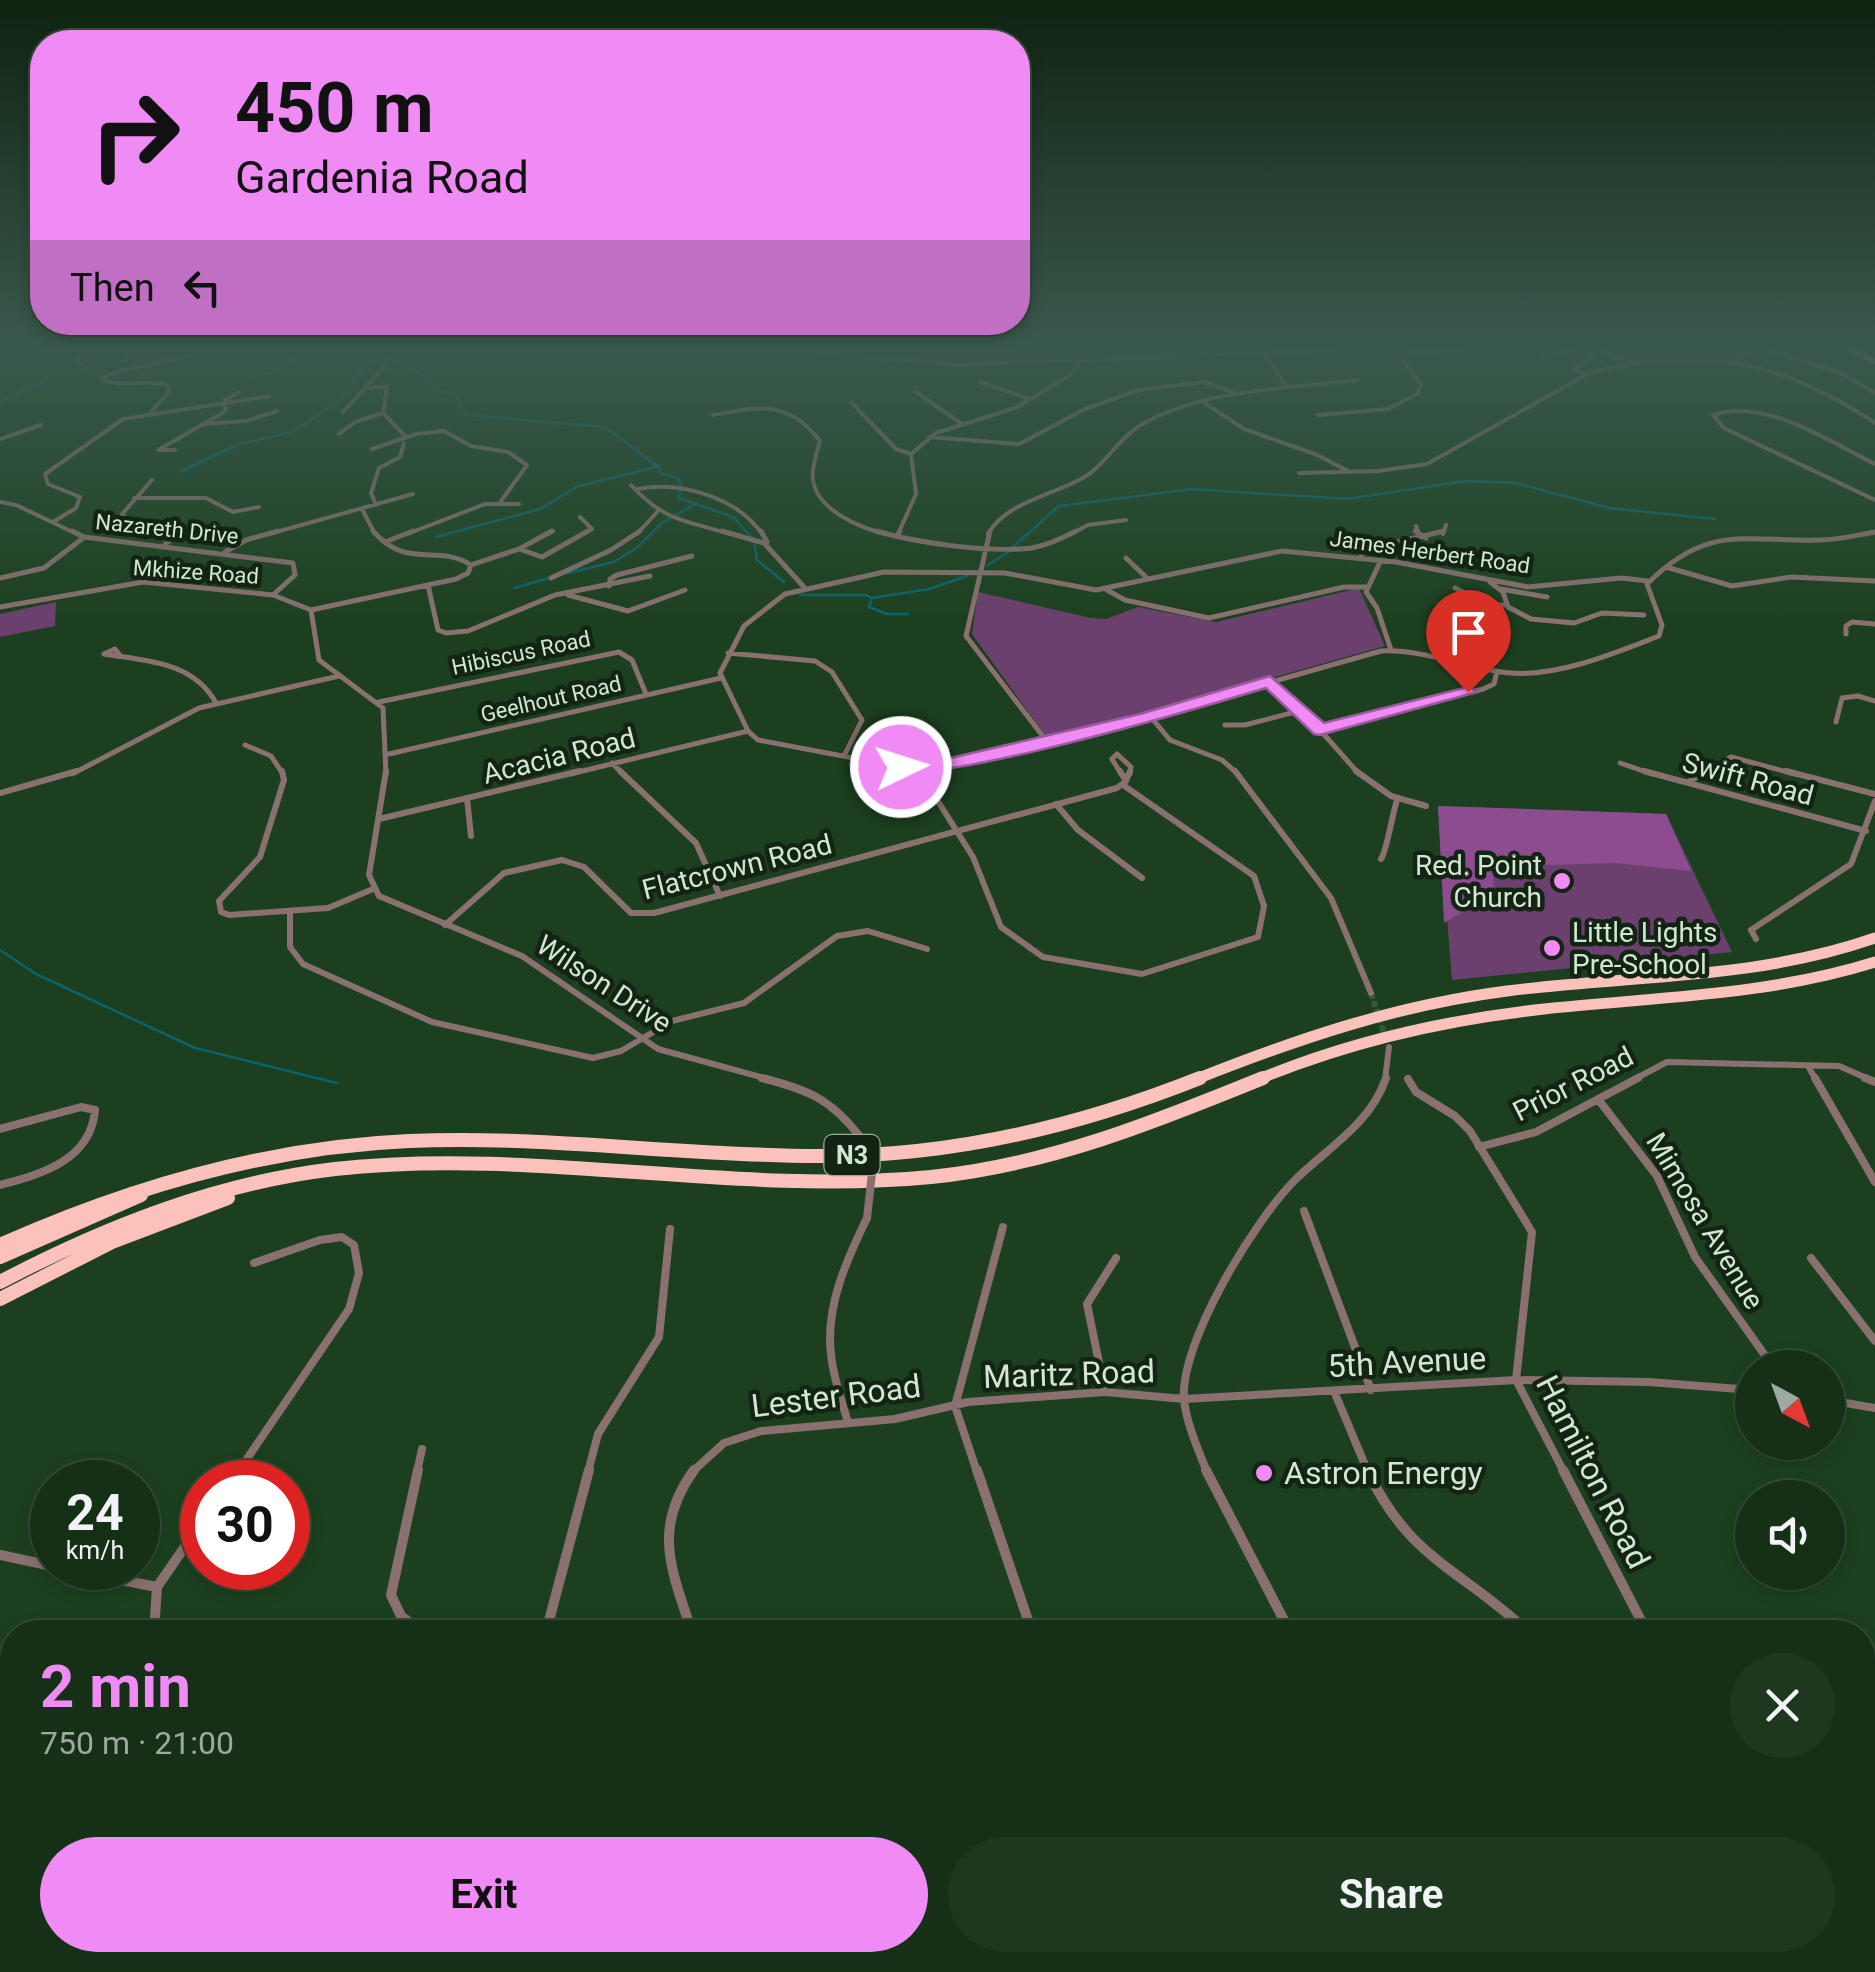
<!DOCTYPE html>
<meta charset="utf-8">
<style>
:root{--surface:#153017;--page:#1e3820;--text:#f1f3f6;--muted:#9da9a1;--line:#344b36;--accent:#f08bf5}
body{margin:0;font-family:Roboto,sans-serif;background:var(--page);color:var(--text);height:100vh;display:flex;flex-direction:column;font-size:38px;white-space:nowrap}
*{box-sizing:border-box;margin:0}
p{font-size:32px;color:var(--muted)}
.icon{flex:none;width:55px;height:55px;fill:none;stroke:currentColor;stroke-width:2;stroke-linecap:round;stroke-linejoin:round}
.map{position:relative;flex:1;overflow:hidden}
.panel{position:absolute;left:0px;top:1620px;width:1875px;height:352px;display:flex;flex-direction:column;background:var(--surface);border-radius:40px 40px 0 0;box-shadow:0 5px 15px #0003,0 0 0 2px var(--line)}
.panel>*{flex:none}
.hud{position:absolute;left:30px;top:30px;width:1000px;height:305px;border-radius:40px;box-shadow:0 5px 15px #0003,0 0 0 2px var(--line);background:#f08bf5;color:#111;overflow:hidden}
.needle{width:65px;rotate:139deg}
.buttons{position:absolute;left:1735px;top:1350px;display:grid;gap:20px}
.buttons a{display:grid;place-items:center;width:110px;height:110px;border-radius:50%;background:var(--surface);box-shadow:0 5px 15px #0003,0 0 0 2px var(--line);font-size:50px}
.speed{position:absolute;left:30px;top:1460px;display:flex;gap:20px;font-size:50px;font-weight:700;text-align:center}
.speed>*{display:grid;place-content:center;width:130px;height:130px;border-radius:50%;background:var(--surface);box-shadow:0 5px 15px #0003,0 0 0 2px var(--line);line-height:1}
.speed small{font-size:25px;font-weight:400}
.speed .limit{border:15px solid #d22;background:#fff;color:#111}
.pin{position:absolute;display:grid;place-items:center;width:85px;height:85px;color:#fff;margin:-102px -42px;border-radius:50% 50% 50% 0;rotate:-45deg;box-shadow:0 0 10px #0007}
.pin .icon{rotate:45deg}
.me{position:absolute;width:110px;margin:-55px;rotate:86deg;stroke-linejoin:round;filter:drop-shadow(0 0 8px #0008)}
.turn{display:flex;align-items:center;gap:35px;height:210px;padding:0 40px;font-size:45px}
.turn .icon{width:130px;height:130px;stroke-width:2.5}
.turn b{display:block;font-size:70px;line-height:85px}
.then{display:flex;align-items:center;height:95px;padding:0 40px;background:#0003;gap:20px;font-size:38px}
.round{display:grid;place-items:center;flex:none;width:105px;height:105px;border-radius:52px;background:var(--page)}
.overview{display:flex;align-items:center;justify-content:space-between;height:170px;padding:0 40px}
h1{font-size:60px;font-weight:700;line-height:75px;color:var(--accent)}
.button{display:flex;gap:20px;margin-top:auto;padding:20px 40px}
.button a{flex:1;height:115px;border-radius:60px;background:var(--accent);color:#111;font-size:40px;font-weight:700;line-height:115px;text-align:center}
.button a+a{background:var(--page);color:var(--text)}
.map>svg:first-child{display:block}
.green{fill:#6c406e}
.forest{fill:#8d4c90}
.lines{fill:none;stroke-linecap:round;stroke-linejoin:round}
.stream{stroke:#09646c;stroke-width:2.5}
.street-tunnel{stroke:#37593a;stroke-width:6;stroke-dasharray:6 2.5;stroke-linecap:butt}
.street-far4{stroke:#8a716f;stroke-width:4}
.street-far3{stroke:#8a716f;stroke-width:5}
.street-far2{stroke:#8a716f;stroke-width:6}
.street-far1{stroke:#8a716f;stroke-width:8}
.street{stroke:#8a716f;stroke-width:10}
.highway-far2{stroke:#fdc1bb;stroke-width:6}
.highway-far1{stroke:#fdc1bb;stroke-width:11}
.highway{stroke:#fdc1bb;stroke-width:14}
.street-bridge{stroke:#8a716f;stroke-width:8}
.route{fill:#f08bf5;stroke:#9c5a9f;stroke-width:2.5}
.poi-dot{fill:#f08bf5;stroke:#132314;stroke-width:4}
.labels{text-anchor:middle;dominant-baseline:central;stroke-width:9;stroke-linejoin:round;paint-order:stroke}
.far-street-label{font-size:22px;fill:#d2e6d2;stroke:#132314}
.shield{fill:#132314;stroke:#99ac99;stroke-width:2.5}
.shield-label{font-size:25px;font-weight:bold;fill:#d2e6d2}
.street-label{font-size:28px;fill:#d2e6d2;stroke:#132314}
.poi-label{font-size:28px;fill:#d2e6d2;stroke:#132314;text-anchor:end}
.near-street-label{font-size:32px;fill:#d2e6d2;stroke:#132314}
.near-poi-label{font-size:32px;fill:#d2e6d2;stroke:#132314;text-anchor:start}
</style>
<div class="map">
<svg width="1875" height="1972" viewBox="0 0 1875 1972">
<rect width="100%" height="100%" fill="#1c401f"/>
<path class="green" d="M1359 588 1385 646 1148 713 1045 735 972 634 978 592 1091 618 1106 619 1138 607 1216 622Z
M56 602 55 626 0 637V614Z
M1438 806 1666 814 1732 952 1452 980Z"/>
<path class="forest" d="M1438 806 1666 814 1691 871 1615 863 1548 865 1506 858 1499 862 1493 874 1494 893 1444 923Z"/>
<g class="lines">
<path class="stream" d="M264 345C334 368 369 329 439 388L437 391 455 394 466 415 605 427 660 468V473L678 478 681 486
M251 377 273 372 299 355
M0 402 42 382 78 345
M180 472 239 444 293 432 338 402 361 370 379 357
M680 490 679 498 733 517 754 540 757 560 784 582
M436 537 540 509 578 486 656 467
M1014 546 1059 506 1192 489 1347 499 1466 481 1516 483 1609 508 1715 519
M988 565 1010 551
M564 574 614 562 638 547 663 522 694 505
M515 588 552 577
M800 595H866L872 598 869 607 887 614H908
M872 598 929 589 967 576
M0 950 36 974 195 1048 337 1083"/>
<path class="street-tunnel" d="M1371 993 1385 1036"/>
<path class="street-far4" d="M740 345 957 365 1450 345
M1573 345H1672
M1596 346C1628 374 1696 356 1740 364 1789 373 1833 395 1875 423
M1760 348 1843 374 1875 393
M1486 349H1507
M1531 349 1570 348
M0 351 13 345
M1405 352 1486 349 1481 345
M1264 353 1286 386
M1541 357 1577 349 1588 351 1592 357 1573 369 1586 374
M124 360 133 345
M1729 361 1767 345
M84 367 75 359 87 345
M980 382 1029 399
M369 388 387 387 383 413 406 437
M916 392 962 424
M851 402 896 449 911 454
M1203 402 1244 429 1315 454 1348 471
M232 403 225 400 239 392
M343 412 387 364
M150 413 169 392 168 385C146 378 123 389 102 379 135 360 173 369 204 345
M713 415C759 407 788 399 820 441 817 453 811 468 813 480 817 510 860 528 886 534
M1318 415 1388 409 1417 394 1421 384 1393 348
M204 424 246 421 277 411
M339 434 355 422 383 413
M929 437 1019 444 1085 409 1139 390 1204 382 1233 392
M0 439 41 425
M372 449 416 434 444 431 471 446 508 452 527 465 501 501
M175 450H158L221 414 226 410 224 405
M911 454 936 433 1015 408 1069 376 1080 361
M1875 464C1830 442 1765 397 1713 415L1724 428 1875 500
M1299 473 1378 471 1427 464 1591 372 1639 362
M152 480 122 514 132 523 173 534
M631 485C664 521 685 521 731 534
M638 489C680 481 737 497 762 534
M134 498H206L233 512 259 507
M0 502 16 505 77 534
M376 505 371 493 379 468 400 457 404 443
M362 509 375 534
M580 517 592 529 583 534
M53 522 76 508 80 497 48 484 45 474 123 419 269 396
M1416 526 1419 534
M269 534 413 494
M407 534 485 504H519
M548 534 553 531
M637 534 658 511
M898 534 916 494 911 454
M988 534C1004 504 1051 495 1079 480 1103 469 1117 439 1141 425 1205 388 1287 389 1358 380
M1071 534 1088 525 1126 520
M1443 534 1446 525
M1865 534 1875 532"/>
<path class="street-far3" d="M72 531 84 537 293 563 295 575 274 594
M373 531C408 571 437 543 471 565
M722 531 764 543 804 587
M761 531 767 542
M876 531C917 543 989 553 1032 548 1048 545 1061 539 1076 531
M990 531 966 636 1045 739
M1415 531 1426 538
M897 536 900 531
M385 542 413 531
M164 546 174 536 172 531
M522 550 542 557 588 531
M225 552 246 540 278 531
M1361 557 1364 550 1444 531
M1126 558 1148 579
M1381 560 1366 592 1377 608 1391 650
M1666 567 1732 586 1791 577 1875 581
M0 578 44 568 83 538
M551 578 611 550 640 531
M1648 581 1621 578 1528 587 1396 562 1282 551 1096 590 1005 573 884 572 785 594 744 626 720 673 748 731 758 740 901 767 933 768 1144 718 1381 651C1426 649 1466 669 1510 673 1558 677 1615 653 1659 636L1662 625 1647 584C1708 523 1744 542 1821 540 1839 540 1857 535 1875 532
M1490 582 1503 592 1508 607 1531 619 1574 623 1602 613 1644 615
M428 585 438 630 446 633 468 631 555 595 650 576
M609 586 610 579 617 575 692 556
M1455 588 1489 605H1506
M1501 589 1547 597
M1107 590 1125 600 1209 618 1344 587H1367
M568 595 628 611 685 590
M0 607 143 582 273 595 311 610 319 660 383 708 386 774
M311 610 456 579 468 573 471 565 519 549 552 531
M1846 634V626L1852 622 1875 624
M728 653 815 661 832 672 862 720 844 756
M119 654 115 649 104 654C145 661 193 661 216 703
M1270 681 1320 730 1483 689 1494 684 1497 671
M379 702 619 652 632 660 646 694
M1150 716 1170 740 1222 760 1238 774
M1836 722 1842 698 1858 696 1875 701
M1225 725H1245L1299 711
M1321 731 1359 774
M245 745 271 756 283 774
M389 754 721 678
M612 763 623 774
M1620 763 1652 774
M918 769 921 774
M72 774 199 708 339 676
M570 774 748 731
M1121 774 1112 759 1117 754 1131 767 1130 774
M1703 774 1731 757 1795 774"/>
<path class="street-far2" d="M282 771 284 780 260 857 219 901 221 912 229 915 328 908 373 889
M386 771 369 875 379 896 522 956 658 1049 772 1080
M620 771 696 843 720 896
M919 771 973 857 1001 927 1043 957 1142 974 1258 937 1264 906 1254 876 1123 785
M1120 771 1126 781
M1235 771 1331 898 1371 993
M1356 771 1391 796 1426 806
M1644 771 1866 831
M1786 771 1875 794
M1126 781 1130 771
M1688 782 1707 771
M0 793 77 771
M467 798 471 836
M1056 804 1078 830 1142 878
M379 819 580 771
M1381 859C1387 850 1392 815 1397 800
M290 912V947L303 964 432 1022 593 1058 621 1051 672 1021 744 1003 837 936 868 931 927 949
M445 925 504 873 562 860 584 867 631 913H654L1117 788 1126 781
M1756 939 1751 930 1851 864 1875 801
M1808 1066 1816 1080
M1385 1080 1389 1047
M1633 1080 1667 1062 1839 1066 1871 1080"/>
<path class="street-far1" d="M762 1078C809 1090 831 1099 861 1138
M1815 1078 1875 1182
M1865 1078 1875 1082
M1408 1079 1416 1092 1455 1116 1470 1131 1532 1232 1516 1380 1564 1472
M1598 1099 1657 1176 1695 1257 1774 1368
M0 1129 81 1107 95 1110C91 1160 42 1174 0 1185
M1479 1147 1536 1132 1638 1078
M1304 1211 1371 1390
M1811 1258 1875 1341
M1334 1391 1368 1472
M1105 1392 1087 1304 1116 1258
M1828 1400 1875 1408
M848 1423C842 1400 833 1378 831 1354 825 1307 847 1259 867 1218
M238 1472 349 1309 359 1273 354 1245 342 1237 320 1240 254 1263
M417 1472 422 1449
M588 1472 598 1434 659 1337 670 1229
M692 1472 724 1443 761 1431 895 1419 968 1402 1105 1392 1184 1399 1516 1380 1649 1382 1752 1390
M977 1472 955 1406 1003 1227
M1207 1472C1198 1449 1187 1425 1184 1400 1179 1343 1256 1218 1296 1179 1329 1147 1371 1123 1386 1078"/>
<path class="street" d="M418 1470 391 1595 401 1616 421 1632
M977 1470 1032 1632
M1206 1470 1290 1632
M1367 1470C1411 1562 1461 1568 1528 1632
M1563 1470 1647 1632
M231 1482 240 1470
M0 1555 52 1566
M60 1568 157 1587
M154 1632 157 1587 202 1522
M546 1632 589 1470
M692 1632C671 1569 652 1528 694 1470
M1862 1654 1875 1655
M0 1832 12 1927
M165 1960V1972
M392 1960 395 1972
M786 1960 789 1972
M1142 1960 1147 1972
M1447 1960 1453 1972
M1670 1960 1675 1972
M15 1972 16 1960
M884 1972 1061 1960"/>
<path class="highway-far2" d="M1841 345 1875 361"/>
<path class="highway-far1" d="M1194 1080C1297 1039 1397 1005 1507 991 1632 975 1755 980 1875 938
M1257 1080C1350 1041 1444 1020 1544 1009 1655 997 1767 996 1875 962"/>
<path class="highway" d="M0 1245C130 1187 266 1147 409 1141 545 1135 681 1156 817 1156 951 1157 1077 1127 1200 1078
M0 1257 141 1195
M0 1282C105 1227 216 1183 335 1169 533 1147 732 1196 931 1177 1049 1165 1155 1122 1263 1078
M0 1299 112 1242 228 1198"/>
<path class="street-bridge" d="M861 1138 872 1173 867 1218"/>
</g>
<linearGradient id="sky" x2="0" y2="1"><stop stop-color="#0f2311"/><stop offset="0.56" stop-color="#3a594d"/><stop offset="1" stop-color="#3a594d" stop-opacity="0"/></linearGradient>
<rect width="1875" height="621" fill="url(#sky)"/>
<path class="route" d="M1270 676 1324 723 1468 687 1477 692 1320 735 1314 734 1266 688C1216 703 920 792 892 767L901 761 942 760 1140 714Z"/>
<g class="poi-dot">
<circle cx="1562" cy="881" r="10"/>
<circle cx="1552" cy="948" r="10"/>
<circle cx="1264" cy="1473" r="10"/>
</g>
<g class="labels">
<g class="far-street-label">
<text transform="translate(167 529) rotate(6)">Nazareth Drive</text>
<text transform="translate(1430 552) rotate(8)">James Herbert Road</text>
<text transform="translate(196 572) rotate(4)">Mkhize Road</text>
<text transform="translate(521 653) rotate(-12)">Hibiscus Road</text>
<text transform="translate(551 699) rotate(-13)">Geelhout Road</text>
</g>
<rect class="shield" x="824.5" y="1135" width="55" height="40" rx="8"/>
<g class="shield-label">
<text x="852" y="1155">N3</text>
</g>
<g class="street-label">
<text transform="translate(559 756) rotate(-14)">Acacia Road</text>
<text transform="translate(1748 779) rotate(15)">Swift Road</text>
<text transform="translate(737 867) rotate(-14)">Flatcrown Road</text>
<text transform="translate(604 984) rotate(33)">Wilson Drive</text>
<text transform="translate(1573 1084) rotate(-27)">Prior Road</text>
<text transform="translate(1705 1221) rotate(59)">Mimosa Avenue</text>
</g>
<g class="poi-label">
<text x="1542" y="865">Red. Point<tspan x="1542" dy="32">Church</tspan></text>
<text x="1572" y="932" text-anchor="start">Little Lights<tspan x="1572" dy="32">Pre-School</tspan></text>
</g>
<g class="near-street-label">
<text transform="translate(1407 1362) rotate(-3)">5th Avenue</text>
<text transform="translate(1069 1374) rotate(-2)">Maritz Road</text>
<text transform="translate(836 1396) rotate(-7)">Lester Road</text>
<text transform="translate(1593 1472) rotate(63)">Hamilton Road</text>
</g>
<g class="near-poi-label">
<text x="1284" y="1473">Astron Energy</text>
</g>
</g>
</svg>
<div class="buttons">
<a><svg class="needle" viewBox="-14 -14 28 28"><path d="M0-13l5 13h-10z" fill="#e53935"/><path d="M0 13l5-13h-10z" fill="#9da9a1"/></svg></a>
<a><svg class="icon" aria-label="sound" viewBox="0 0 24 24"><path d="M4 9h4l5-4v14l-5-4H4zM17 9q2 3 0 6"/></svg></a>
</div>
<div class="speed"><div>24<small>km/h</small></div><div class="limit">30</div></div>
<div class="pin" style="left:1468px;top:692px;background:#d93025"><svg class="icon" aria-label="arrive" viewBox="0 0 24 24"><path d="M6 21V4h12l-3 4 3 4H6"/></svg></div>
<svg class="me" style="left:901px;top:767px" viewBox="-20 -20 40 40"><circle r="17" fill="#f08bf5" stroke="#fff" stroke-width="3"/><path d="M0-11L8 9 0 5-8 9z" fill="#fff"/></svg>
<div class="hud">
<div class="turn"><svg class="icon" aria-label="right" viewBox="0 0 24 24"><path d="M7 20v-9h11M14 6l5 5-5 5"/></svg><div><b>450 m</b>Gardenia Road</div></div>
<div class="then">Then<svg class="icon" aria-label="left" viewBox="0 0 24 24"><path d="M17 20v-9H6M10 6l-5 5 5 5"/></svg></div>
</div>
<section class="panel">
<div class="overview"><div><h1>2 min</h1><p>750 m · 21:00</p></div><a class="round"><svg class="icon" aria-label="close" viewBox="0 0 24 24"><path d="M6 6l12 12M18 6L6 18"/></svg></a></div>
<div class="button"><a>Exit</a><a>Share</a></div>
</section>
</div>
